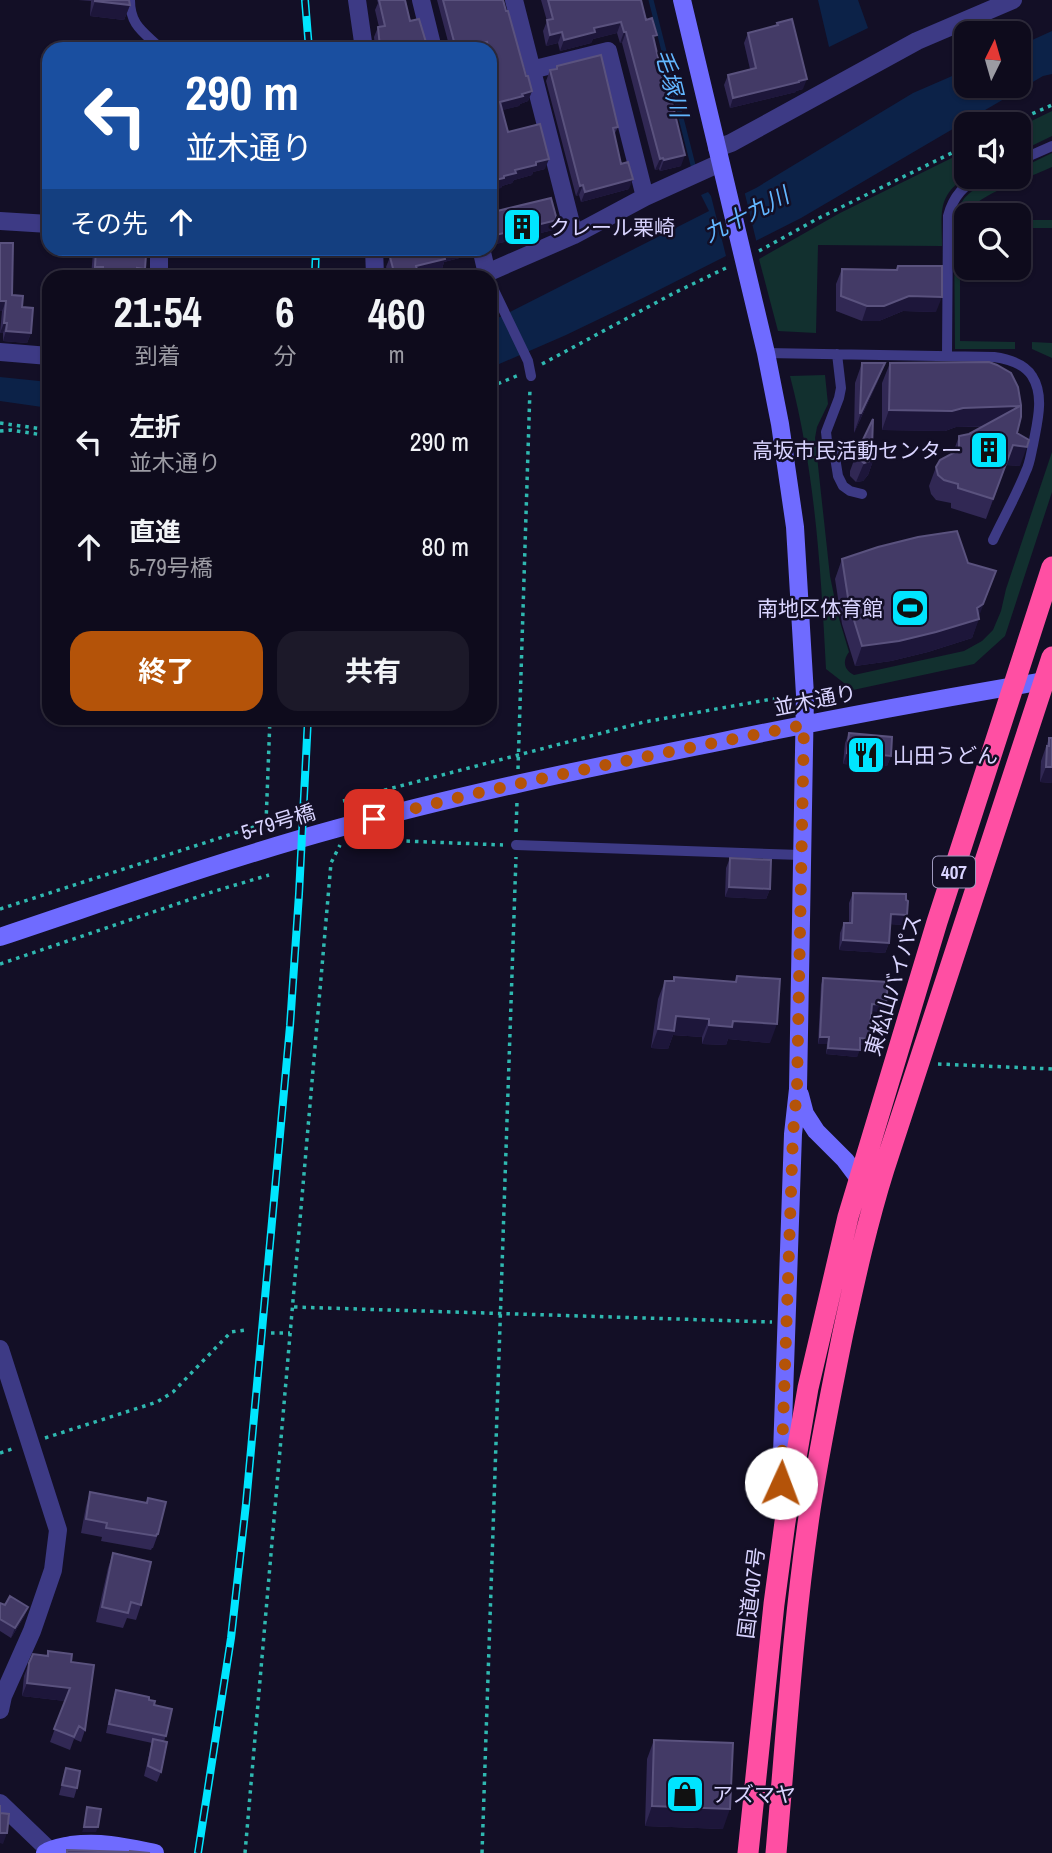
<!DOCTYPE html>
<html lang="ja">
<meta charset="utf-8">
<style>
:root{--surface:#0e0b1c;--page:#1c1929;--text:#f1f3f6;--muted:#9b9ba3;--line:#2e2b3b;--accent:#b45309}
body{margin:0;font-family:"Archivo Narrow","Noto Sans JP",sans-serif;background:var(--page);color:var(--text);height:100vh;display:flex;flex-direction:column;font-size:26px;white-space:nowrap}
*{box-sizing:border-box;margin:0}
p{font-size:23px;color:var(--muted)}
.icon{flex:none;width:38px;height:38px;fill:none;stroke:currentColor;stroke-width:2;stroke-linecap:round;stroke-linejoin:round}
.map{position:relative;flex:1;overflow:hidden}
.details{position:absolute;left:42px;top:270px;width:455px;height:455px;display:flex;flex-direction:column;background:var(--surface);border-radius:21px;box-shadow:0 2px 5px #0004,0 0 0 2px var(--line)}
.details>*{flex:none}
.guide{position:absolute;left:42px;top:42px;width:455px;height:214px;border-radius:21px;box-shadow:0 2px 5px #0004,0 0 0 2px var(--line);background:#1a4fa0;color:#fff;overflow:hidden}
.needle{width:46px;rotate:5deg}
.tools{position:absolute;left:954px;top:21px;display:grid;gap:14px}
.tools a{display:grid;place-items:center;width:77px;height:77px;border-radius:14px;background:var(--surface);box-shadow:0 2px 5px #0004,0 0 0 2px var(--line);font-size:35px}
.pin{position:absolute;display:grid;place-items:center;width:60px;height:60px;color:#fff;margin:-30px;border-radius:14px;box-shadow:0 4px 10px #0006}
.me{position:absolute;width:77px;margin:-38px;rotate:2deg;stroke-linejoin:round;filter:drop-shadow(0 0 5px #0008)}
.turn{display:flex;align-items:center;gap:24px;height:147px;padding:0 28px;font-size:32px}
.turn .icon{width:91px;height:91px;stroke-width:2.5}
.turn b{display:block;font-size:49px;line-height:60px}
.then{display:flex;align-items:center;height:66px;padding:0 28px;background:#0003;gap:14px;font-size:26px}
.eta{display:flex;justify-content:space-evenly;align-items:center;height:119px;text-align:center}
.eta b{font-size:42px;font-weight:700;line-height:49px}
.button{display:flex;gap:14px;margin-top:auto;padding:14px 28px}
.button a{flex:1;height:80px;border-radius:21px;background:var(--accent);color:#fff;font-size:28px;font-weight:700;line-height:80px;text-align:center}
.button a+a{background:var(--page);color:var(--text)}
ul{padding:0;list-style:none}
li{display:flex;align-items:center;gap:21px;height:105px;padding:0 28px}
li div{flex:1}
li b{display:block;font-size:26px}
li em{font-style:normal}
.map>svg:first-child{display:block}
.green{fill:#12302f}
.water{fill:#0c2248}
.pier{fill:#130f26}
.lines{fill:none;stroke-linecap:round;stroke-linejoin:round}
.stream{stroke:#0c2248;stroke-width:5}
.path{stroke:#2fb8b0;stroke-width:3.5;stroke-dasharray:3.5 5;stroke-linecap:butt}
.lane{stroke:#3d3a85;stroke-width:10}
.street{stroke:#3d3a85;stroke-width:18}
.secondary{stroke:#6f6bff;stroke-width:18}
.highway{stroke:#ff4fa3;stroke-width:21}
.rail-casing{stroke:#00e5ff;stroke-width:8}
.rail{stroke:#130f26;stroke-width:5;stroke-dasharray:16;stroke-linecap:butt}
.wall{fill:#312854}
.shaded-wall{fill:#1d163a}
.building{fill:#433a66;stroke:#5a527e;stroke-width:2}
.route{stroke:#b45309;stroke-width:12;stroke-dasharray:0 21.6}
.labels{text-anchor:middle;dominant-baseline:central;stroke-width:5;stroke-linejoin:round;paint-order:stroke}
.shield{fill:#130f26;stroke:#9e99be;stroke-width:2}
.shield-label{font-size:19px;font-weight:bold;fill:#d9d4ff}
.poi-label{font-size:21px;fill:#d9d4ff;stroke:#130f26;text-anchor:start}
.street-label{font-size:21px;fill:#d9d4ff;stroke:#130f26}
.water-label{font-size:23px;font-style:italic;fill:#62b6ff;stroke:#130f26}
</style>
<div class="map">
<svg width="1052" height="1853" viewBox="0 0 1052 1853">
<rect width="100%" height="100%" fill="#130f26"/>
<path class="green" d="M1052 111V136L1019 152V127Z
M966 151 967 177C936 195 942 215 942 246L818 245 816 333 778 331 759 259 840 213Z
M1052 153V167C1029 178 974 195 963 218H966V228H960V341L1015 342V349H955L954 228C957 205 963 194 985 184 990 182 996 178 1001 177 1006 176 1013 177 1018 177L1019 169Z
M1018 220H1052V228H1019Z
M1032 342 1052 343V358L1032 349Z
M825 375 828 404 817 427 815 438 830 576 838 615 849 652C842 661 844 670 854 675L964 651 982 641 993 630 1001 611 1006 589 1052 452V492L1005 636 974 664 853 690 826 669C821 571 815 471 790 376Z"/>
<path class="water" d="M818 0H858L868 28 829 47Z
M1052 31V74L1043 76 801 218 645 297 566 335 490 368V322L709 211 701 195 708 192 719 206 756 188 913 93 966 70V86H1018L1019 46Z
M0 377 49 382V408L0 401Z"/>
<path class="pier" d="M709 188 720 202 744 190 757 244 727 260Z"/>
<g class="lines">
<path class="stream" d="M651 0 693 165"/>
<path class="path" d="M1009 124 1052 105
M759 251 817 219 966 146
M542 364 674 293 730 266
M490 387 519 375
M0 423 49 430
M0 431 11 430 49 436
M518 769 530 388
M343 801 644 722 772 699 785 700
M516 832 517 801
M364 841 381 840 503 845
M0 909 266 823 270 718
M0 964 215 891 269 875
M938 1064 1052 1069
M294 1307 772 1322
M271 1333H290
M45 1438 157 1402 173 1392 231 1332 245 1330
M0 1453 15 1448
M245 1853 331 863 340 845
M482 1853 516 857"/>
<path class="lane" d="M130 0C130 26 144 32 161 49
M1018 161 1052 146
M490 282 528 361 531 376
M766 353 994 357C1008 359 1024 363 1032 376 1045 396 1037 423 1033 445 1031 453 1030 463 1026 471 1017 494 1004 517 993 540
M837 354 841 388 839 398 826 432 827 441 834 451 838 476 843 486 850 491 862 494
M947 356 948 216C953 197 963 184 982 177
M516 845 801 855"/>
<path class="street" d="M357 0 364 49
M421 0 433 49
M514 0 574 235 645 197 720 163
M531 70 608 51 645 197
M717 148 731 143 917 41 1013 0
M0 221 49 224
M159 248V276
M374 248 375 276
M481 248 487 274
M480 276 574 235
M0 352 49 356
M0 1349 58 1530 53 1570 32 1631 3 1696 0 1710
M0 1803 49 1850"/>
<path class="secondary" d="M682 0 766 353 780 424 795 527 805 695 798 1089 793 1134 781 1483 783 1505
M0 937C111 900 222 860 335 829 458 795 583 769 709 744 820 721 932 700 1044 681
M800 1095 805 1114 816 1131 845 1160 866 1188
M45 1853C52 1848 62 1847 71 1845 102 1841 126 1847 155 1853"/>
<path class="highway" d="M748 1853 774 1604 785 1522 808 1388 848 1217 937 922 1052 567
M776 1853C786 1739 793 1624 810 1510 819 1451 831 1392 843 1333 855 1278 867 1223 884 1169L1052 657"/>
<defs>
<path id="rail" d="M305 0 309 49
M315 276 316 248
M198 1853 231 1638 246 1504 290 1026 299 894 308 718"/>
</defs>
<use href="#rail" class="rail-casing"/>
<use href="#rail" class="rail"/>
</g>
<path class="wall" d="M78 0H129L130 5 124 20 90 16 91 1Z
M377 0H405L410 21 428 49H375L374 37 378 27H379L375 10 378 3Z
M437 0H503L506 11 532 91 528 101 520 104 519 106 502 110 508 132 545 169 533 172 532 175 514 180 512 183 502 186 501 188 490 190V83H491L490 78V49H450Z
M541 0H641L646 20 654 42 681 166 660 171 659 169 655 170 622 43H620L617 33 593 39 591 43 560 51 558 43 546 46 543 31 547 21Z
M777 23 803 89 796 91V92L730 108 724 85 728 75 750 69 744 43 748 33 776 26Z
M557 66 618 127 614 135 621 164 629 189 581 202 579 195 576 196 546 81 550 70 556 69Z
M49 167V196H47Z
M493 212 557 220 553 230 492 245 490 243V218L491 217Z
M0 243 12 295 22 307 31 333 27 343 3 341V333H0L2 311Z
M94 248H119V254L145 269 142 276H91L93 253Z
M405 248H473L471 255 444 262 442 269 417 275 416 276H389L386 267 390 257 406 254Z
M898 266 936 312 903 311 879 321H862L836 311V284L842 269 896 270Z
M862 363H885L877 383 854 433 855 383Z
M890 363 1017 433 1020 466 1006 465 986 519 951 508V503L936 500 931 494 929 486 936 467 953 453 959 436 969 434 983 427H956L945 431 882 430V383Z
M872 448 875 455 868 475 863 481 856 482 850 476V471L857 452Z
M842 559 979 617 972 638 928 652 891 661 855 666 842 624 835 579Z
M849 733 891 756 887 766 880 765 878 772 862 770V765L843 764 845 743Z
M1049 738H1052V783L1040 782 1041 761Z
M730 858 770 889 766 899 725 897 726 868Z
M853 893 904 925 890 924 889 943 885 953 839 950 840 933 844 923H849V903Z
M737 976 770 1043 728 1039 726 1045 702 1044V1037L673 1035 668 1049 651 1048 658 999 665 981H673L674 977 735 982Z
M823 978 884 1012 872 1011 867 1045H860L857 1057 826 1054 827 1044H818L821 985Z
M90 1492 146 1503 148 1498 158 1534 153 1548H152L151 1550 101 1541 102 1537 81 1533 86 1506Z
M113 1553 141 1605 136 1620 127 1618 123 1628 96 1622 108 1568Z
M0 1603 5 1605 28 1607 24 1617 11 1638 0 1631Z
M48 1651 71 1662 85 1730 81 1742 74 1739 70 1750 50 1742 65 1701 22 1696 24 1676 29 1663 46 1656Z
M116 1690 149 1700 154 1705 166 1736 164 1741 161 1772 157 1782 144 1776 152 1743 106 1733 113 1699Z
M654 1740 723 1829 645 1826 647 1759Z
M66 1768 77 1788 74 1798 59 1795Z"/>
<path class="shaded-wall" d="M95 1 130 5 124 20 90 16Z
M621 22 617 33 593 39 591 43 560 51 564 40 594 28Z
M562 32 558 43 546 46 550 35Z
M624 32H626L622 43H620Z
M487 42 484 49H459Z
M387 45 386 49H379L380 47Z
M807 79 803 89 796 91V92L730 108 733 98Z
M532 91 528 101 520 104 519 106 496 112 500 102Z
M685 155 681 166 660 171 664 160Z
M663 158 659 169 655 170 660 159Z
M549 159 545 169 533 172 532 175 514 180 512 183 502 186 501 188 490 190 491 181 504 176 515 170 536 162Z
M633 179 629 189 581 202 585 192Z
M583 185 579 195 576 196 580 186Z
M557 220 553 230 492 245 496 235Z
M460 248H473L471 255 444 262 442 269 417 275 416 276H402L416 266 444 253Z
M95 267H103L99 276H91Z
M137 268 145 269 142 276H134Z
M103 269 123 270 121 276H100Z
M909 296 942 297 936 312 903 311 879 321H862L867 306Z
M0 301H6L2 311H0Z
M4 323H7L3 333H0Z
M6 331 31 333 27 343 3 341Z
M885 363 877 383 854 433 861 413Z
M1020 406 1012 426 956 427 945 431 882 430 889 410Z
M1013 445 1027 447 1020 466 1006 465 986 519Z
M875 455 868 475 863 481 856 482 864 463Z
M996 571 978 619H979L972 638 928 652 891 661 855 666 862 646 977 608Z
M847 753 866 755 862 765 843 764Z
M882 755 891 756 887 766 880 765 878 772 862 770 866 760Z
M1046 767H1052V783L1040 782Z
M729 887 770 889 766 899 725 897Z
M891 914 907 915 904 925 887 924Z
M843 940 889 943 885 953 839 950Z
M872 1004 886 1005 884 1012 870 1011Z
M676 1016 709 1019 702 1037 673 1035 668 1049 651 1048 658 1029Z
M733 1021 777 1024 770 1043 728 1039 726 1045 702 1044 709 1025Z
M820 1037H829L827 1044H818Z
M860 1038 869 1039 867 1045H858Z
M828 1048 860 1050 857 1057 826 1054Z
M28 1607 24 1617 11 1638 15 1628Z
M27 1683 70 1688 65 1701 22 1696Z
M652 1806 730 1809 723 1829 645 1826Z
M84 1827H98L96 1832H82Z
M0 1833H7L3 1844 0 1843Z"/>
<path class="building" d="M95 0H129L130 5 95 1Z
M379 0H405L410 21 419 19 428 49H388L387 45 380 47 378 27 385 26Z
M443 0H503L506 11H508L526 76H528L532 91 522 94 523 96 500 102 508 132 540 124 549 159 536 162V165L515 170 516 173 504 176V178L491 181 490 177V83L497 81 490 54V49H489L487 42 456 49Z
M548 0H641L646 20 652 18 657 35 653 36 663 79 665 78 673 106 685 155 664 160 663 158 660 159 626 32H624L621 22 594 28 595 32 564 40 562 32 550 35 547 20 553 19Z
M792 19 807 79 799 81V82L733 98 728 75 756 68 748 33 778 25 777 23Z
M601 55 618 127 613 128 621 164 628 162 633 179 585 192 583 185 580 186 550 70 557 69V66Z
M551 198 557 220 496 235 490 229V218L494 217 493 212Z
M0 243H13L12 295 23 296 22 307 33 308 31 333 6 331 7 323H4L6 301H0Z
M96 248H119V254L146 255 145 269 137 268V276H123V270L103 269V267H95Z
M411 248H460L444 253 445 259 416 266 418 273 402 276H395L390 257 412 252Z
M898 266H942V297L909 296 884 306H867L841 296 842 269 897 270Z
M989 362 997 365 1011 373 1018 387 1021 405V417L1017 433 1029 440 1027 447 1013 445 993 499 958 488V484L944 480 938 475 936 467 940 460 959 450V436L969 434 1020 406 963 408 952 411 889 410 890 363Z
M862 363H885L861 413H860Z
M873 419 872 448 875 455 870 461 864 463 857 457V452Z
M957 531 968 563 996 571 983 604 977 608 979 619 936 632 899 641 862 646 849 604 842 559 878 547 918 537Z
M849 733 892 737 891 756 882 755V761L866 760V755L847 753Z
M1049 738H1052V767H1046L1047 746H1049Z
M730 858 771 860 770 889 729 887Z
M853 893 906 894V900L908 901 907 915 891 914 889 943 843 940 844 923H852Z
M737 976 780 979 777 1024 733 1021 732 1027 709 1025V1019L676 1016 674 1031 658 1029 665 981H674V977L736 982Z
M823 978 888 982 886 1005 872 1004 869 1039 860 1038V1050L828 1048 829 1037H820Z
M90 1492 147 1503 148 1498 166 1502 158 1534H157L156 1536 106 1528 107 1523 86 1519Z
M113 1553 151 1562 141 1605 131 1602 128 1613 102 1607Z
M10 1596 28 1607 15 1628 0 1619V1603L5 1605Z
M48 1651 72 1654 71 1662 94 1665 85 1730 79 1726 74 1737 54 1729 70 1688 27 1683 29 1663 33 1654 48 1656Z
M116 1690 149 1697V1700L155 1701 154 1705 172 1709 166 1736 109 1724Z
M153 1739 167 1742 161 1772 148 1766Z
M654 1740 733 1743 730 1809 652 1806Z
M66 1768 80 1771 77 1788 62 1785Z
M0 1805V1813L9 1814 7 1833H0Z
M87 1807 101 1809 98 1827H84Z
M67 1850 130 1852V1851L150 1853H67Z"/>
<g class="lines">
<path class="route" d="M374 819C516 781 660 754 804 725L797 1088 793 1134 781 1483"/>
</g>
<defs>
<symbol id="building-square" viewBox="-11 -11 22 22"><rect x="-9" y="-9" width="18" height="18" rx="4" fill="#00e5ff" stroke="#130f26"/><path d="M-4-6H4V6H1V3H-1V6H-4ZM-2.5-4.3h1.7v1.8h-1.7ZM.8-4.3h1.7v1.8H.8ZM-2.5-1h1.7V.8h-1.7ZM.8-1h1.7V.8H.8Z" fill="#111"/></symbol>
<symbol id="stadium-square" viewBox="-11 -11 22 22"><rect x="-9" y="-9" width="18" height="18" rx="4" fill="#00e5ff" stroke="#130f26"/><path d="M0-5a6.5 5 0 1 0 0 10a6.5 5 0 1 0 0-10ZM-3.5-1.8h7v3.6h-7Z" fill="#111"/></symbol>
<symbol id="restaurant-square" viewBox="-11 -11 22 22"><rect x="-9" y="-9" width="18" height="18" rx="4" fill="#00e5ff" stroke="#130f26"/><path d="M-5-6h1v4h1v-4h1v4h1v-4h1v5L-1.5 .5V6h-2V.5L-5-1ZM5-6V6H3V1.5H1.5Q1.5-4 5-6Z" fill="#111"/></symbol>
<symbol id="shop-square" viewBox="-11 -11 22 22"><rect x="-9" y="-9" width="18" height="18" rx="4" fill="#00e5ff" stroke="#130f26"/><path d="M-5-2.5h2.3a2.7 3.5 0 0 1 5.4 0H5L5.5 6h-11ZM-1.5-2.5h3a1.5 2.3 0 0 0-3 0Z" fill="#111"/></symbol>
</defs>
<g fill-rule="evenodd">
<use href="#building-square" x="500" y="205" width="44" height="44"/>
<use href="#building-square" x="967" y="428" width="44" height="44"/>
<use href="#stadium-square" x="888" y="586" width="44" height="44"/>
<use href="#restaurant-square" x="844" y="733" width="44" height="44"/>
<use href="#shop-square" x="663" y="1772" width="44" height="44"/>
</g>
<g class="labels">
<rect class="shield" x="933" y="856.5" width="42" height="31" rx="5"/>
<g class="shield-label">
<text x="954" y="872">407</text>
</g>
<g class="poi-label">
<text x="549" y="227">クレール栗崎</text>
<text x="962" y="450" text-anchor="end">高坂市民活動センター</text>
<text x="883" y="608" text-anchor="end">南地区体育館</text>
<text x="893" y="755">山田うどん</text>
<text x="712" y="1794">アズマヤ</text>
</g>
<g class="street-label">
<text transform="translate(815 700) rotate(-11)">並木通り</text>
<text transform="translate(278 822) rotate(-17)">5-79号橋</text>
<text transform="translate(893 985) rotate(-73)">東松山バイパス</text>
<text transform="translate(751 1593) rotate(-83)">国道407号</text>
</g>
<g class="water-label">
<text transform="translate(672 83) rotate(76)">毛塚川</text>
<text transform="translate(746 214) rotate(-27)">九十九川</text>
</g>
</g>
</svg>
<div class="tools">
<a><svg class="needle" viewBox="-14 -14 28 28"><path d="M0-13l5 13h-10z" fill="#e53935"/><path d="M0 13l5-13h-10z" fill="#9b9ba3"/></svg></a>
<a><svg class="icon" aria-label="sound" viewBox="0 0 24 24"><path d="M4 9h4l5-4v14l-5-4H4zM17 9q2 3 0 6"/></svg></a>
<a><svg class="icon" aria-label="search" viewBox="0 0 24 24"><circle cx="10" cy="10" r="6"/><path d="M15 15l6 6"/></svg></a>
</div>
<div class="pin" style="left:374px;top:819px;background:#d93025"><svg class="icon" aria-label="arrive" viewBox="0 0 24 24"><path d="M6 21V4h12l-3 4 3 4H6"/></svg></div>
<svg class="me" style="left:781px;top:1483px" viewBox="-20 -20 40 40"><circle r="19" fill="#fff"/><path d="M0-13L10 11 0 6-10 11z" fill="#b45309"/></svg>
<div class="guide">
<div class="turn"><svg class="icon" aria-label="left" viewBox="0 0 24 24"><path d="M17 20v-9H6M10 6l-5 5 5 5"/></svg><div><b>290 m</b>並木通り</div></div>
<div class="then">その先<svg class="icon" aria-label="ahead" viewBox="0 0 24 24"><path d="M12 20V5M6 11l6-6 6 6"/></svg></div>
</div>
<section class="details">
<div class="eta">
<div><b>21:54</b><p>到着</p></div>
<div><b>6</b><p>分</p></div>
<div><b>460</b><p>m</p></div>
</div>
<ul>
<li><svg class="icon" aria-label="left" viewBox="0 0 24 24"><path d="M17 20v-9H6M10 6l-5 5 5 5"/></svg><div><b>左折</b><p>並木通り</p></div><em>290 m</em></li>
<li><svg class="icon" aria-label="ahead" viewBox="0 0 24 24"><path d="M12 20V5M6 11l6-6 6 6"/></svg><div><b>直進</b><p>5-79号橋</p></div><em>80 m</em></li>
</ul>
<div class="button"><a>終了</a><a>共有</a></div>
</section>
</div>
